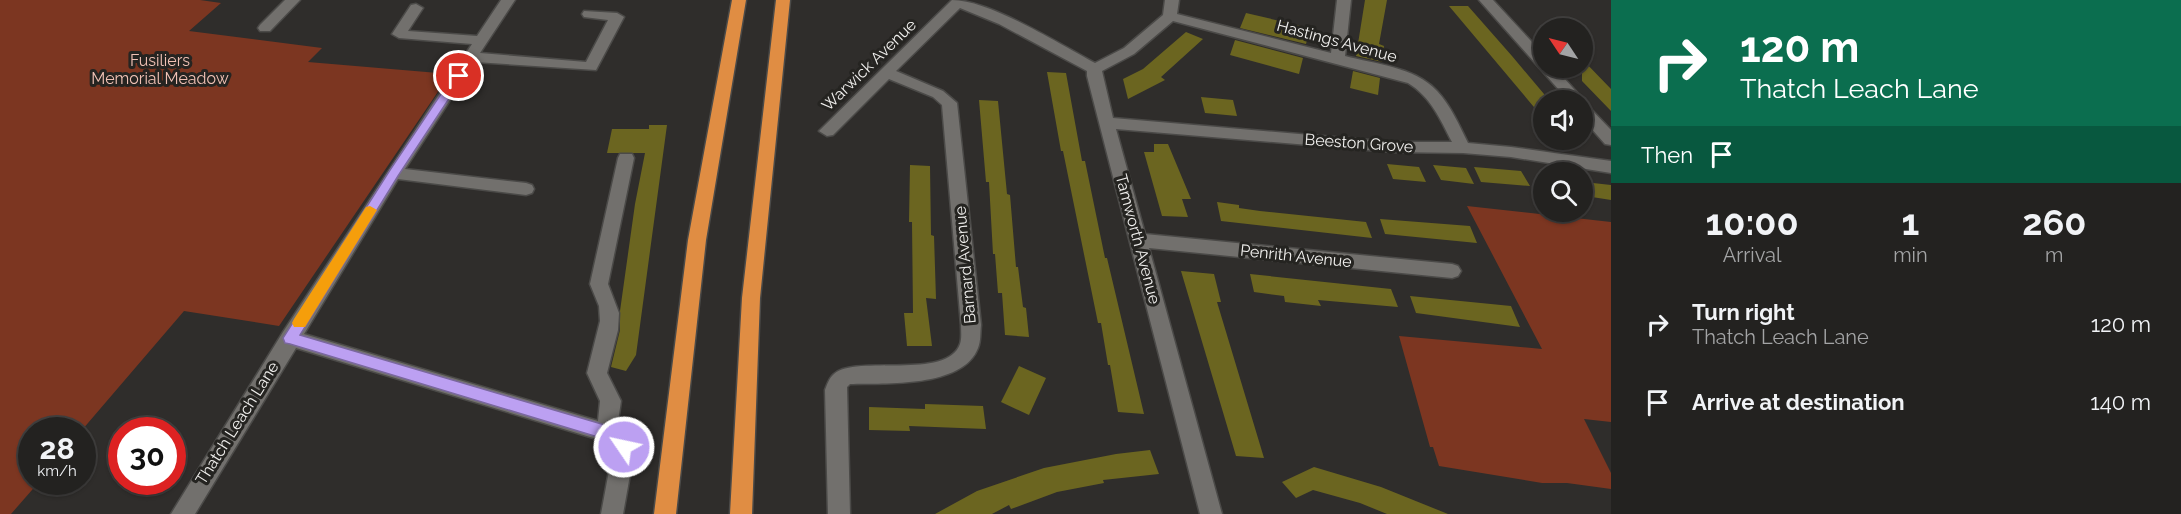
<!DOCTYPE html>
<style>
:root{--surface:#232220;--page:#2b2a29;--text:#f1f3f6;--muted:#a3a4a5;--line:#403f3e}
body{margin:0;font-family:Raleway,sans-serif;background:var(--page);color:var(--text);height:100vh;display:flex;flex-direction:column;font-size:22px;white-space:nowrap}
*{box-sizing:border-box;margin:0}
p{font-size:20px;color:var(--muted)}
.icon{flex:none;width:33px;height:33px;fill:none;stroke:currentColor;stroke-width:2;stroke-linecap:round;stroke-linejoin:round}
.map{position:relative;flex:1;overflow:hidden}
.side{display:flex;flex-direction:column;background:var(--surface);width:570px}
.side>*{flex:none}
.banner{background:#0b6e4f;color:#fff;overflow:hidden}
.needle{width:39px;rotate:305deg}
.controls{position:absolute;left:1533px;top:18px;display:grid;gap:12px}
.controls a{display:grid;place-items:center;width:60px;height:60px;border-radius:50%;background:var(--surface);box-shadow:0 2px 4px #0004,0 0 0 2px var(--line);font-size:30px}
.speed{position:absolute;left:18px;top:417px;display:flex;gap:12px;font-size:30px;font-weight:700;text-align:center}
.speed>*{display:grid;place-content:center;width:78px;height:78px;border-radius:50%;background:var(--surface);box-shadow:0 2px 4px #0004,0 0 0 2px var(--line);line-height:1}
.speed small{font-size:15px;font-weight:400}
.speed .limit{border:9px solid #d22;background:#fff;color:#111}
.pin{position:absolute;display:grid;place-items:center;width:51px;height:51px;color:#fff;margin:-26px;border:3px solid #fff;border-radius:50%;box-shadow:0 2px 6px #0007}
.me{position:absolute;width:66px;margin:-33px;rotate:304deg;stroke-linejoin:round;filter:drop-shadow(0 0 4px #0008)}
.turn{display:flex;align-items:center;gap:21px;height:126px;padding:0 30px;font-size:27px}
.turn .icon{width:78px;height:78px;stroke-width:2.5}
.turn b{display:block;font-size:42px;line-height:51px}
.then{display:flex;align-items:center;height:57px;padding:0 30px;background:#0003;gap:12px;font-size:22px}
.eta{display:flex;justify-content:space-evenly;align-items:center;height:102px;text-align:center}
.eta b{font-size:36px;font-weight:700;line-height:42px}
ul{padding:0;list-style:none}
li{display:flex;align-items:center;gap:18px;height:78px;padding:0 30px}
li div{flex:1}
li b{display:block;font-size:22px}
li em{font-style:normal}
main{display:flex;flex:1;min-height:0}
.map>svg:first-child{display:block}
.green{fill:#7c3621}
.building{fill:#6b6520}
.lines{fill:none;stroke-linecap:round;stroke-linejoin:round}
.minor-casing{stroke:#4b4a48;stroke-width:3}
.highway-casing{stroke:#4b4a48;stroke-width:3}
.minor{fill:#72706d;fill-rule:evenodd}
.highway{fill:#e08d43;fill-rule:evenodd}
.route{fill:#bca0f2;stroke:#7a689d;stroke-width:1.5}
.slow{fill:#f59e0b}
.labels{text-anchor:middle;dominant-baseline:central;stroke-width:6;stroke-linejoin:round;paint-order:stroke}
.street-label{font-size:16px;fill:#f1f0ee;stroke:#252421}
.park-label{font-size:16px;fill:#f1c2b5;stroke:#252421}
</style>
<main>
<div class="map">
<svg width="1611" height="514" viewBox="0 0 1611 514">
<rect width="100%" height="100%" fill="#2f2d2b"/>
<path class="green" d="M0 0H200L221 3 189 31 322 48 308 62 450 74 279 326 184 311 82 430H32V482H39L11 514H0Z
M1467 206 1611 222V422L1584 419 1611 473V489L1567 483H1542L1439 466 1433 447H1430L1399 336 1542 349Z"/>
<path class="building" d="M1365 0H1387L1379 44 1384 46 1382 62 1356 56Z
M1449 6H1468L1512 56 1544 94V119Z
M1246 13 1310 28 1306 44 1240 28Z
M1186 32 1203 39 1161 77 1165 80 1128 99 1123 79 1143 69Z
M1235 40 1303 58 1299 74 1230 55Z
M1582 59 1611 89V111L1582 81Z
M1353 71 1380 78 1378 95 1350 88Z
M1047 72 1066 73 1082 161H1085L1105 258H1107L1144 414 1118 412 1110 365H1108L1101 323H1098L1063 151H1061Z
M1201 97 1233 100 1237 116 1205 113Z
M979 100 998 101 1007 194 1010 195 1016 267H1018L1023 307 1026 308 1029 337 1005 335 1002 293H998L995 254H993L989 182H986Z
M649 125H667L636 355 626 371 611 367 620 330V311L635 204 645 153H607L612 129H649Z
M1154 144H1168L1191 199H1182L1188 217 1162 216 1144 152H1154Z
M1387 164 1419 167 1426 182 1393 179Z
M910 165 930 166 931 235 934 236 936 299 926 298 932 346H907L904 313H913L912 222H909Z
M1433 165 1466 168 1474 184 1441 180Z
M1474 167 1521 171 1530 186 1481 182Z
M1584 182 1611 185V200L1592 197Z
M1217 202 1239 205V208L1260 211 1366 222 1372 238 1221 221Z
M1380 219 1470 226 1477 243 1385 234Z
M1181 271 1214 274 1221 302H1217L1264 458 1236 456Z
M1250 274 1391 289 1398 307 1318 300 1321 306 1285 302 1284 296 1254 292Z
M1410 296 1511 306 1520 327 1416 313Z
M1019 366 1046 378 1029 415 1001 402Z
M925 404 983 406 986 429 909 426 910 431 869 430V407L925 409Z
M1150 450 1159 474 1103 480 1104 483 1057 492 1011 509 1009 505 992 514H935L977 491 1044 468 1116 454Z
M1314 467 1381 487 1448 514H1387L1360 503 1313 490 1296 498 1282 482Z"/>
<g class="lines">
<defs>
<path id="minor" d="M285 0H300L270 31H260L258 28 260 25Z
M501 0H515L480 53 586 62 608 20 584 17 582 14 584 11 617 13 624 17 596 70 475 62 405 169 526 183 532 185 534 189 532 193 526 195 398 179 304 334 598 421 600 401 587 373 600 321 599 306 590 284 618 158 620 154H632L634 158 608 284 619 313 618 330 607 373 621 401 617 428 625 431 635 447 623 514H601L613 449 600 440 296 348 195 514H171L283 332 472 44 399 38 392 34 411 5 416 4 423 8 408 31 477 36Z
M952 0C990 0 1059 44 1095 63L1124 48 1163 15 1165 0H1179L1177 14 1331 53 1337 0H1351L1345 56C1375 64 1415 67 1437 91 1451 106 1459 125 1468 143L1511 147 1611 161V173L1511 157 1463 153 1392 152 1116 129 1145 234 1452 264 1458 266 1461 271 1458 276 1452 278 1149 248 1222 514H1200L1087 76V71L999 24 960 8 896 71 943 91 957 103 981 325C980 333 981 341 978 348 963 388 885 383 850 384L847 387 850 514H828L825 390C827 385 829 378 834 374 856 354 947 381 960 344 962 338 961 331 961 325L942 105 933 97 889 79 833 135 827 136 819 131ZM1173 21 1408 83C1431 97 1440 119 1452 142H1392L1113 118 1102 71 1134 54Z
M1479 0H1493L1544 55V68H1555L1581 97 1584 100 1582 102 1568 100Z
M1582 103 1587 105 1611 130V145L1605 144 1582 118Z"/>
<path id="highway" d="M732 0H746L706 240 676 514H654L688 240Z
M776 0H790L760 298 752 514H730L742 298Z"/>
</defs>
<use href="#minor" class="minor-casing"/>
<use href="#highway" class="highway-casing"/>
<use href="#minor" class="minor"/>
<use href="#highway" class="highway"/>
</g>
<path class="route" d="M459 72 464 76 398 176 300 335 605 425 623 433 632 447 630 452 624 454C615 451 610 442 601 438L290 344 285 343 283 338 390 170 455 73Z"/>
<path class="slow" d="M370 206 377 210 305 327H294L292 323 294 319 366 207Z"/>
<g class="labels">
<g class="street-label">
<text transform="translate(1337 41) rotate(15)">Hastings Avenue</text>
<text transform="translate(869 65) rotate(-44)">Warwick Avenue</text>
<text transform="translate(1359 143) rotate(4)">Beeston Grove</text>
<text transform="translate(1138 239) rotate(75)">Tamworth Avenue</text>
<text transform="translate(1296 256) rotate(6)">Penrith Avenue</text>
<text transform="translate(965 265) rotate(-95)">Barnard Avenue</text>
<text transform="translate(237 423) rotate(-58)">Thatch Leach Lane</text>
</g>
<g class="park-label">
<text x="160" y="60">Fusiliers<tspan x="160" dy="18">Memorial Meadow</tspan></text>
</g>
</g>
</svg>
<div class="controls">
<a><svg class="needle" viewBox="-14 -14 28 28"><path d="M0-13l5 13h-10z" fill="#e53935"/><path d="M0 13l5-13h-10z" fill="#a3a4a5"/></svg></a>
<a><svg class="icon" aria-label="sound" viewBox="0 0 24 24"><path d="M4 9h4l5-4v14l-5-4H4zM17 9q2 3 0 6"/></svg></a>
<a><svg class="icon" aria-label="search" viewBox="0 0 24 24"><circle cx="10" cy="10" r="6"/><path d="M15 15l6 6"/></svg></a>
</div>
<div class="speed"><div>28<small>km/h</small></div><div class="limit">30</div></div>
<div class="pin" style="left:459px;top:76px;background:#d93025"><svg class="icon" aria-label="arrive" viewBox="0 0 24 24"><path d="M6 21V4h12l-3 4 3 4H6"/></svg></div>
<svg class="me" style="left:624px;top:447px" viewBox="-20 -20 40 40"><circle r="17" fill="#bca0f2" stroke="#fff" stroke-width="3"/><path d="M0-11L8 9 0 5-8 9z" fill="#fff"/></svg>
</div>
<section class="side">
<div class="banner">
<div class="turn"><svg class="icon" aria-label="right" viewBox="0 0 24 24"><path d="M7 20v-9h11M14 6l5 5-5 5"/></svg><div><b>120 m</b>Thatch Leach Lane</div></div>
<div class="then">Then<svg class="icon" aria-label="arrive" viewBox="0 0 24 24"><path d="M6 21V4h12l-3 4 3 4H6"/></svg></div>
</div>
<div class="eta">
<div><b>10:00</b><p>Arrival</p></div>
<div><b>1</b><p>min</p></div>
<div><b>260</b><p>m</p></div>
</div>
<ul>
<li><svg class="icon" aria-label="right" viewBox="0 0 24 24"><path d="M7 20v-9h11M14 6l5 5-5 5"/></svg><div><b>Turn right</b><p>Thatch Leach Lane</p></div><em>120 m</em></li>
<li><svg class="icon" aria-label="arrive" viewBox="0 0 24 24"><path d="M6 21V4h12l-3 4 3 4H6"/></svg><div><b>Arrive at destination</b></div><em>140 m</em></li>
</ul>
</section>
</main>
